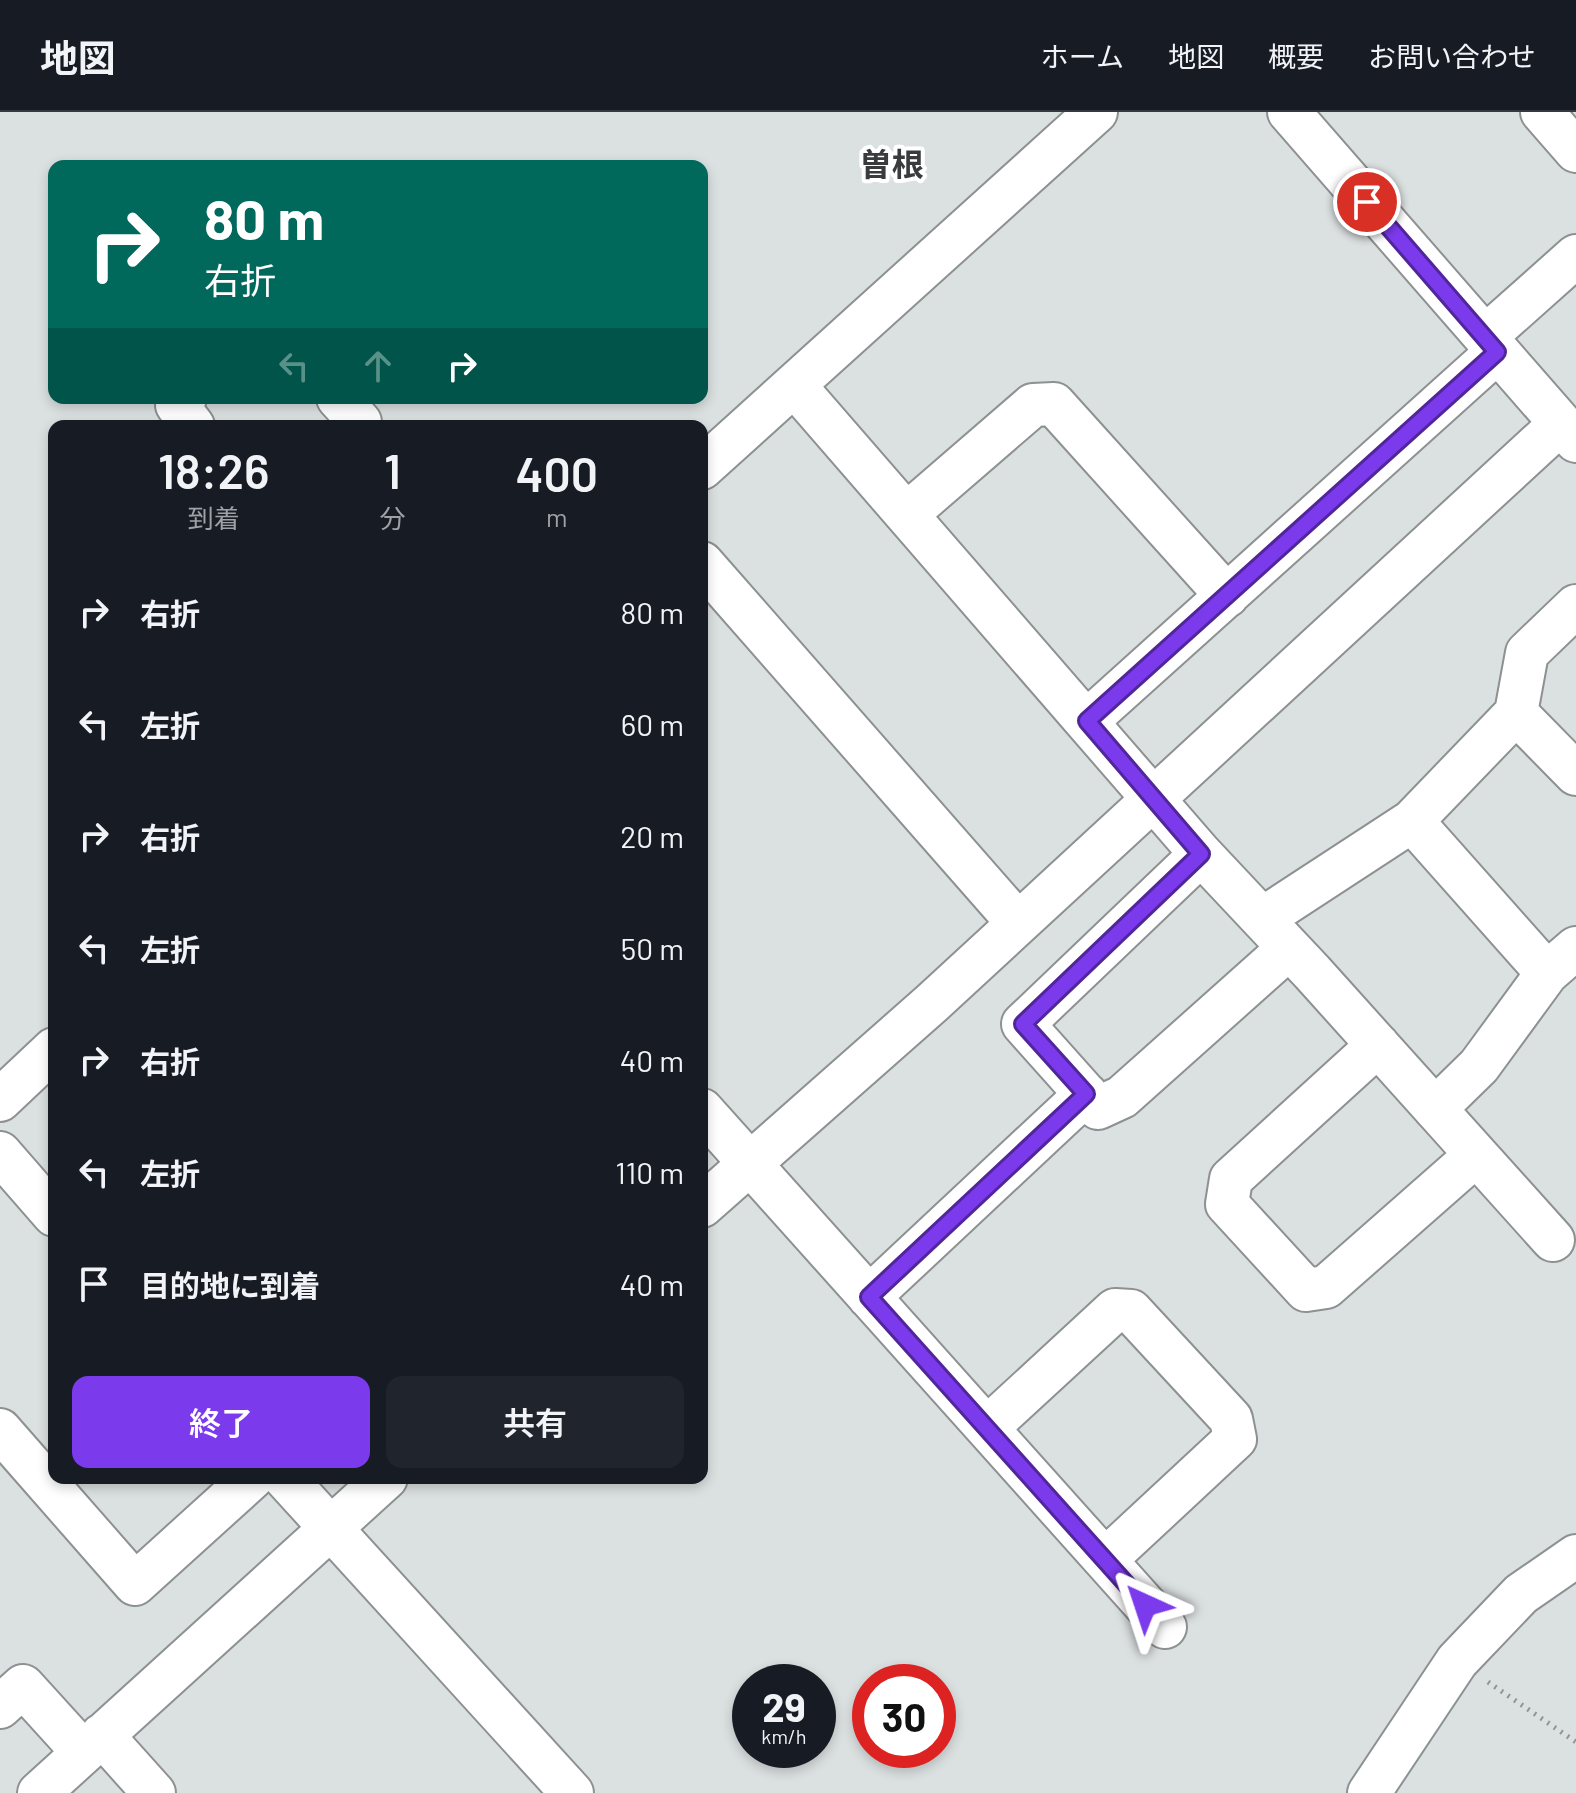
<!DOCTYPE html>
<html lang="ja">
<meta charset="utf-8">
<style>
:root{--surface:#171b24;--page:#20242c;--text:#f1f3f6;--muted:#9ea1a6;--line:#363941;--accent:#7c3aed}
body{margin:0;font-family:Barlow,"Noto Sans JP",sans-serif;background:var(--page);color:var(--text);height:100vh;display:flex;flex-direction:column;font-size:30px;white-space:nowrap}
*{box-sizing:border-box;margin:0}
p{font-size:26px;color:var(--muted)}
.icon{flex:none;width:44px;height:44px;fill:none;stroke:currentColor;stroke-width:2;stroke-linecap:round;stroke-linejoin:round}
.map{position:relative;flex:1;overflow:hidden}
.details{position:absolute;left:48px;top:308px;width:660px;height:1064px;display:flex;flex-direction:column;background:var(--surface);border-radius:16px;box-shadow:0 4px 12px #0003}
.details>*{flex:none}
.guide{position:absolute;left:48px;top:48px;width:660px;height:244px;border-radius:16px;box-shadow:0 4px 12px #0003;background:#00695c;color:#fff;overflow:hidden}
.speed{position:absolute;left:732px;top:1552px;display:flex;gap:16px;font-size:40px;font-weight:700;text-align:center}
.speed>*{display:grid;place-content:center;width:104px;height:104px;border-radius:50%;background:var(--surface);box-shadow:0 4px 12px #0003;line-height:1}
.speed small{font-size:20px;font-weight:400}
.speed .limit{border:12px solid #d22;background:#fff;color:#111}
.pin{position:absolute;display:grid;place-items:center;width:68px;height:68px;color:#fff;margin:-34px;border:4px solid #fff;border-radius:50%;box-shadow:0 2px 8px #0007}
.me{position:absolute;width:88px;margin:-44px;rotate:318deg;stroke-linejoin:round;filter:drop-shadow(0 0 6px #0008)}
.turn{display:flex;align-items:center;gap:28px;height:168px;padding:0 24px;font-size:36px}
.turn .icon{width:104px;height:104px;stroke-width:2.5}
.turn b{display:block;font-size:56px;line-height:68px}
.lanes{display:flex;align-items:center;height:76px;padding:0 24px;background:#0003;justify-content:center;gap:40px;direction:ltr}
.lanes .off{opacity:.35}
.eta{display:flex;justify-content:space-evenly;align-items:center;height:136px;text-align:center}
.eta b{font-size:48px;font-weight:600;line-height:56px}
.cta{display:flex;gap:16px;margin-top:auto;padding:16px 24px}
.cta a{flex:1;height:92px;border-radius:16px;background:var(--accent);color:#fff;font-size:32px;font-weight:600;line-height:92px;text-align:center}
.cta a+a{background:var(--page);color:var(--text)}
ul{padding:0;list-style:none}
li{display:flex;align-items:center;gap:24px;height:112px;padding:0 24px}
li div{flex:1}
li b{display:block;font-size:30px}
li em{font-style:normal}
header{display:flex;align-items:center;gap:48px;box-sizing:border-box;height:112px;padding:0 40px;background:var(--surface);border-bottom:2px solid var(--line)}
header strong{font-size:38px}
nav{display:flex;gap:44px;margin-inline-start:auto;font-size:28px}
.map>svg:first-child{display:block}
.lines{fill:none;stroke-linecap:round;stroke-linejoin:round}
.minor-casing{stroke:#8d9192;stroke-width:46}
.path{stroke:#929596;stroke-width:5;stroke-dasharray:2 6;stroke-linecap:butt}
.minor{stroke:#fff;stroke-width:42}
.route-casing{stroke:#51269a;stroke-width:20}
.route{stroke:#7c3aed;stroke-width:14}
.labels{text-anchor:middle;dominant-baseline:central;stroke-width:8;stroke-linejoin:round;paint-order:stroke}
.quarter-label{font-size:32px;font-weight:bold;fill:#393b3c;stroke:#fff}
</style>
<header>
<strong>地図</strong>
<nav><a>ホーム</a><a>地図</a><a>概要</a><a>お問い合わせ</a></nav>
</header>
<div class="map">
<svg width="1576" height="1681" viewBox="0 0 1576 1681">
<rect width="100%" height="100%" fill="#dbe0e1"/>
<g class="lines">
<defs>
<path id="minor" d="M1289 0 1576 329
M1542 0 1576 39
M1485 225 1576 144
M794 273 1201 742 1312 860 1553 1128
M185 286 177 293 193 314
M338 286 360 310 356 314
M702 356 1096 0
M907 402 1033 293 1054 292 1227 484
M702 451 1018 811
M1516 601 1576 662
M1087 609 1497 240
M1412 709 1547 861
M1201 742 1023 912 1098 996 1122 985 1289 836
M1262 807 1412 709 1516 601 1527 541 1576 494
M1378 933 1231 1067 1227 1092 1306 1178 1326 1175 1476 1043
M0 988 54 937
M1435 997 1479 954 1547 861 1576 836
M702 998 1165 1515
M0 1041 54 1103
M702 1094 932 891 1560 312
M869 1185 1086 982
M987 1316 1115 1198 1131 1199 1231 1307 1235 1327 1105 1448
M0 1318 135 1472 252 1366
M285 1366 572 1681
M0 1595 23 1574 83 1640
M102 1623 154 1681
M39 1681 386 1366
M1369 1681 1457 1549 1521 1482 1576 1444"/>
</defs>
<use href="#minor" class="minor-casing"/>
<path class="path" d="M1488 1570 1576 1630"/>
<use href="#minor" class="minor"/>
</g>
<g class="lines">
<defs>
<path id="route" d="M1145 1493 869 1185 1086 982 1023 912 1201 742 1087 609 1497 240 1367 90"/>
</defs>
<use href="#route" class="route-casing"/>
<use href="#route" class="route"/>
</g>
<g class="labels">
<g class="quarter-label">
<text x="892" y="51">曽根</text>
</g>
</g>
</svg>
<div class="speed"><div>29<small>km/h</small></div><div class="limit">30</div></div>
<div class="pin" style="left:1367px;top:90px;background:#d93025"><svg class="icon" aria-label="arrive" viewBox="0 0 24 24"><path d="M6 21V4h12l-3 4 3 4H6"/></svg></div>
<svg class="me" style="left:1145px;top:1493px" viewBox="-20 -20 40 40"><path d="M0-17L14 15 0 8-14 15z" fill="#7c3aed" stroke="#fff" stroke-width="4"/></svg>
<div class="guide">
<div class="turn"><svg class="icon" aria-label="right" viewBox="0 0 24 24"><path d="M7 20v-9h11M14 6l5 5-5 5"/></svg><div><b>80 m</b>右折</div></div>
<div class="lanes"><svg class="icon off" aria-label="left" viewBox="0 0 24 24"><path d="M17 20v-9H6M10 6l-5 5 5 5"/></svg><svg class="icon off" aria-label="ahead" viewBox="0 0 24 24"><path d="M12 20V5M6 11l6-6 6 6"/></svg><svg class="icon" aria-label="right" viewBox="0 0 24 24"><path d="M7 20v-9h11M14 6l5 5-5 5"/></svg></div>
</div>
<section class="details">
<div class="eta">
<div><b>18:26</b><p>到着</p></div>
<div><b>1</b><p>分</p></div>
<div><b>400</b><p>m</p></div>
</div>
<ul>
<li><svg class="icon" aria-label="right" viewBox="0 0 24 24"><path d="M7 20v-9h11M14 6l5 5-5 5"/></svg><div><b>右折</b></div><em>80 m</em></li>
<li><svg class="icon" aria-label="left" viewBox="0 0 24 24"><path d="M17 20v-9H6M10 6l-5 5 5 5"/></svg><div><b>左折</b></div><em>60 m</em></li>
<li><svg class="icon" aria-label="right" viewBox="0 0 24 24"><path d="M7 20v-9h11M14 6l5 5-5 5"/></svg><div><b>右折</b></div><em>20 m</em></li>
<li><svg class="icon" aria-label="left" viewBox="0 0 24 24"><path d="M17 20v-9H6M10 6l-5 5 5 5"/></svg><div><b>左折</b></div><em>50 m</em></li>
<li><svg class="icon" aria-label="right" viewBox="0 0 24 24"><path d="M7 20v-9h11M14 6l5 5-5 5"/></svg><div><b>右折</b></div><em>40 m</em></li>
<li><svg class="icon" aria-label="left" viewBox="0 0 24 24"><path d="M17 20v-9H6M10 6l-5 5 5 5"/></svg><div><b>左折</b></div><em>110 m</em></li>
<li><svg class="icon" aria-label="arrive" viewBox="0 0 24 24"><path d="M6 21V4h12l-3 4 3 4H6"/></svg><div><b>目的地に到着</b></div><em>40 m</em></li>
</ul>
<div class="cta"><a>終了</a><a>共有</a></div>
</section>
</div>
